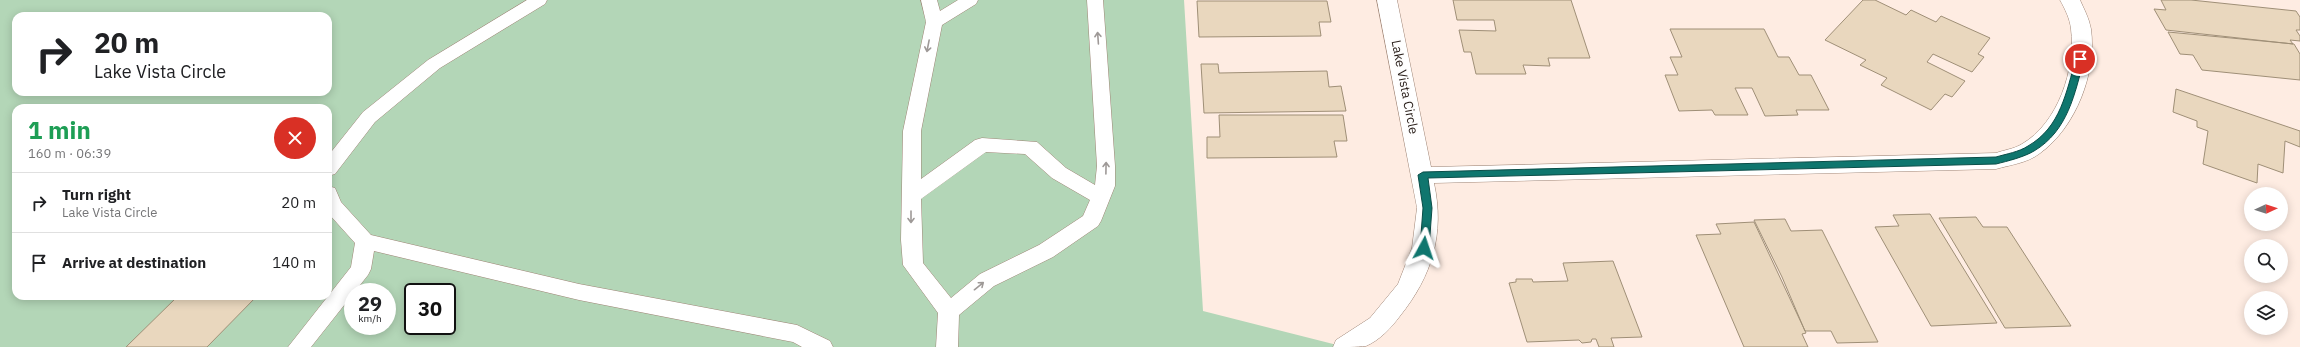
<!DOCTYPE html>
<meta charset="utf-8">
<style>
:root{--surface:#fff;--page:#f2f2f2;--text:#202124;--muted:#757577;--line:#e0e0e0}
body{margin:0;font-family:"IBM Plex Sans",sans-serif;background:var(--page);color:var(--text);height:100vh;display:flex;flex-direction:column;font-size:15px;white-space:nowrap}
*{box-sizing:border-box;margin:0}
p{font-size:13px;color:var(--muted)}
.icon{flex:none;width:22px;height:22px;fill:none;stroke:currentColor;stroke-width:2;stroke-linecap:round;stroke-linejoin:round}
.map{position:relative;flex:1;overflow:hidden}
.sheet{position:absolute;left:12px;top:104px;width:320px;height:196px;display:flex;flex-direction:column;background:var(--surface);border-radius:12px;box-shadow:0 2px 10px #0003}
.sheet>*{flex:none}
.guide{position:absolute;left:12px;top:12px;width:320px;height:84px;border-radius:12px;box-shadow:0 2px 10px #0003;background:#fff;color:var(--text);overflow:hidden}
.needle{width:26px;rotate:87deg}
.fabs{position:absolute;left:2244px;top:187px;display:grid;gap:8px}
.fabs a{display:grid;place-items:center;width:44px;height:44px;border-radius:50%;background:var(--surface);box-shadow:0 2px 10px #0003;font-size:20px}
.speed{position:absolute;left:344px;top:283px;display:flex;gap:8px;font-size:20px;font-weight:700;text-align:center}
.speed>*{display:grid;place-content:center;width:52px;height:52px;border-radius:50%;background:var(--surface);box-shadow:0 2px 10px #0003;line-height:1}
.speed small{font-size:10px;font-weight:400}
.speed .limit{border:2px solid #111;border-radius:6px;background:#fff;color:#111}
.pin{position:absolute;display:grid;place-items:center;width:34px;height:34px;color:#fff;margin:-17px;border:2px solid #fff;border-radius:50%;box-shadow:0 1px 4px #0007}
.me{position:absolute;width:44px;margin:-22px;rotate:5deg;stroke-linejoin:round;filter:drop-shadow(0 0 3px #0008)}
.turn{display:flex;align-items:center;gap:14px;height:84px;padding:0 16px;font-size:18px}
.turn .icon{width:52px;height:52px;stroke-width:2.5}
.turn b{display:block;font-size:28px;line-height:34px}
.round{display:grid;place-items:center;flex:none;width:42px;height:42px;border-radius:21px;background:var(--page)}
.summary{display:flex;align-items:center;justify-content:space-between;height:68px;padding:0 16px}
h1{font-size:24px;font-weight:700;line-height:30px;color:#1e9e55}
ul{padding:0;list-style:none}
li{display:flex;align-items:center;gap:12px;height:60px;padding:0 16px;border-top:1px solid var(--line)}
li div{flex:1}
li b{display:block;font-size:15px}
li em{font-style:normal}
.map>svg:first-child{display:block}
.green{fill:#b3d6b7;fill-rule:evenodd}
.building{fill:#e9d7be;stroke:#9f8f77}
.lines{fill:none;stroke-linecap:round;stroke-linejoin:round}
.lane-casing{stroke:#9e8475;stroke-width:1}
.street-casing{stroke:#9e8475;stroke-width:1}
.lane{fill:#fff;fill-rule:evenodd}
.street{fill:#fff;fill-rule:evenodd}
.oneway{stroke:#9e9997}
.route{fill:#0f766e;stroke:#0a4d48}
.labels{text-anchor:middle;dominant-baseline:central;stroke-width:3.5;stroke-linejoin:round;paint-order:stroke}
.street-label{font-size:13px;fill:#271c17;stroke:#fdfdfd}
</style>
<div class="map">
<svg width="2300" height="347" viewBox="0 0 2300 347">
<rect width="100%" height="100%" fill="#feece2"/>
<path class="green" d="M0 0H1184L1203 311 1345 347H0ZM16 16H328V92H16ZM16 108H328V296H16ZM353 292H387V326H353ZM413 292H447V326H413Z"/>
<path class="building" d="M1453 0H1571L1590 58H1548L1550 66 1523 65 1526 74H1476L1471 52H1464L1459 30 1496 31 1494 20H1457Z
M1863 0H1875L1906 15 1911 10 1936 22 1941 16 1990 38 1978 54 1984 57 1972 72 1933 54 1927 62 1965 81 1952 97 1945 94 1931 110 1881 85 1887 78 1860 65 1866 60 1825 40Z
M2161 0H2191L2296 11 2300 17V30H2296L2300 36V41L2290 40 2293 44 2166 30 2154 9 2166 10Z
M1197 1H1327L1331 22H1319L1321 36 1199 37Z
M1670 29H1764L1778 57H1789L1799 75H1811L1829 110H1796L1798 115 1765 116 1752 88H1735L1748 115H1715L1712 110 1679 111 1665 75H1678L1670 57H1682Z
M2168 32 2294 44 2300 54V80L2202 70 2193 55 2180 54Z
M1201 64H1218L1219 73 1327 71 1329 87 1341 86 1346 111 1204 113Z
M2176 89 2300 131V147L2285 141 2283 173 2258 164 2257 183 2203 164 2208 131 2197 127V121L2173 112Z
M1219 115H1343L1347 141H1334L1337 157 1207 158V137H1220Z
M1930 214 1997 323 1931 326 1875 227 1899 226 1893 215Z
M1976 217 1983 227H2007L2071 326 2005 328 1939 218Z
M1785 219 1791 231 1822 230 1878 342 1837 343 1831 331H1805L1782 277 1754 220Z
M1754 222 1806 333 1802 334 1808 347H1744L1696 235 1721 234 1716 224Z
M1613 261 1642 337 1611 338 1614 347H1599L1596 339H1592L1591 342 1582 343 1579 340 1527 342 1509 283 1516 282V279H1532L1533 282 1568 281 1563 263Z
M178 296H257L207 347H126Z"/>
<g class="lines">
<defs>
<path id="lane" d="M527 0H547L545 4 440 68 375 122 335 174 328 176V156L363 112 428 60Z
M921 0H937L940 11 958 0H978L976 4 942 25 921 131V179L975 140 982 138 1037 142 1066 168 1095 185 1097 166 1087 0H1103L1115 166V186L1101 221 1098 226 1053 257 994 286 959 315 958 347H936L938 313 903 265 901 240 903 131 926 22ZM986 152 1025 154 1052 178 1090 200 1083 216 1039 245 980 274 951 298 923 263 921 199Z
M328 186 335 188 341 202 371 235 579 284 797 325 830 341 833 347H802L793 342 579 300 374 251 371 269 368 275 311 347H288L351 267 355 243 328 213Z"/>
<path id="street" d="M1377 0H1397L1431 167 1996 153C2004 150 2014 149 2022 144 2058 123 2076 69 2071 29 2070 19 2065 9 2060 0H2080C2084 9 2089 18 2091 29 2097 72 2076 128 2039 154 2027 163 2010 165 1996 169L1434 183C1445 234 1432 276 1400 316 1391 328 1380 340 1366 346 1358 347 1342 347 1333 347L1336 340 1370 318 1398 284 1412 248 1417 208Z"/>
</defs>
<use href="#lane" class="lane-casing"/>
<use href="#street" class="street-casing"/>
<use href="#lane" class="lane"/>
<use href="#street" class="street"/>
</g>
<defs><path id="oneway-shaft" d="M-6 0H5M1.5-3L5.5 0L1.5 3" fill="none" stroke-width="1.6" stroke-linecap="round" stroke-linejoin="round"/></defs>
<g class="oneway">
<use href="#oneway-shaft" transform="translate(1098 38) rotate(-94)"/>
<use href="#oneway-shaft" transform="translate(928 46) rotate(101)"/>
<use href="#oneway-shaft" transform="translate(1106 168) rotate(-89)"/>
<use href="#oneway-shaft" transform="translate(911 217) rotate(90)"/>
<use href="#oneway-shaft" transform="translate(979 286) rotate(-39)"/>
</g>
<path class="route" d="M2080 56 2084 59C2075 93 2068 131 2034 151 2024 157 2008 161 1996 164L1428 178 1432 208 1429 248 1424 252 1420 248 1423 208 1418 175 1423 172 1996 157C2006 154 2019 152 2028 146 2061 127 2066 92 2076 59Z"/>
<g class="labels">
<g class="street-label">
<text transform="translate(1405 87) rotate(79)">Lake Vista Circle</text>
</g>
</g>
</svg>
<div class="fabs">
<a><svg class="needle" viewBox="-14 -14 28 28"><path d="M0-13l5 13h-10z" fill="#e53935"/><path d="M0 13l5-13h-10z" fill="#757577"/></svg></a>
<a><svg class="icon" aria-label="search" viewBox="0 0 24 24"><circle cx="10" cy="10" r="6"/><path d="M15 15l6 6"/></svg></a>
<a><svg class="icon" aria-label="layers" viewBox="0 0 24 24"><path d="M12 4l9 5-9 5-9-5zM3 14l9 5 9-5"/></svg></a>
</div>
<div class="speed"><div>29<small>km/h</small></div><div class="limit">30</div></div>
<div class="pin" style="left:2080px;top:59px;background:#d93025"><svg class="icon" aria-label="arrive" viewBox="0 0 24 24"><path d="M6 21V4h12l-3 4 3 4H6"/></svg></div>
<svg class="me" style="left:1424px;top:248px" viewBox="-20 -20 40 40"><path d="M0-17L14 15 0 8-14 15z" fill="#0f766e" stroke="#fff" stroke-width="4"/></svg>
<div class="guide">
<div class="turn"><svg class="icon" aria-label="right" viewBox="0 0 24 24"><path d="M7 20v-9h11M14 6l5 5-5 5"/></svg><div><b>20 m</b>Lake Vista Circle</div></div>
</div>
<section class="sheet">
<div class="summary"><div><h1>1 min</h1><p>160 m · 06:39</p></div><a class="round" style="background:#d93025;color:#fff"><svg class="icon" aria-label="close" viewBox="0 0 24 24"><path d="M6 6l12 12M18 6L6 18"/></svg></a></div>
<ul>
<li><svg class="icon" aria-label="right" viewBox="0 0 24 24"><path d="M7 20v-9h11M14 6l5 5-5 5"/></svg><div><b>Turn right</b><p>Lake Vista Circle</p></div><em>20 m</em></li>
<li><svg class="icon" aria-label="arrive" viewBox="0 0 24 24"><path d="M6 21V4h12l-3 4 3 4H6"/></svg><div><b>Arrive at destination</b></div><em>140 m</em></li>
</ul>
</section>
</div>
